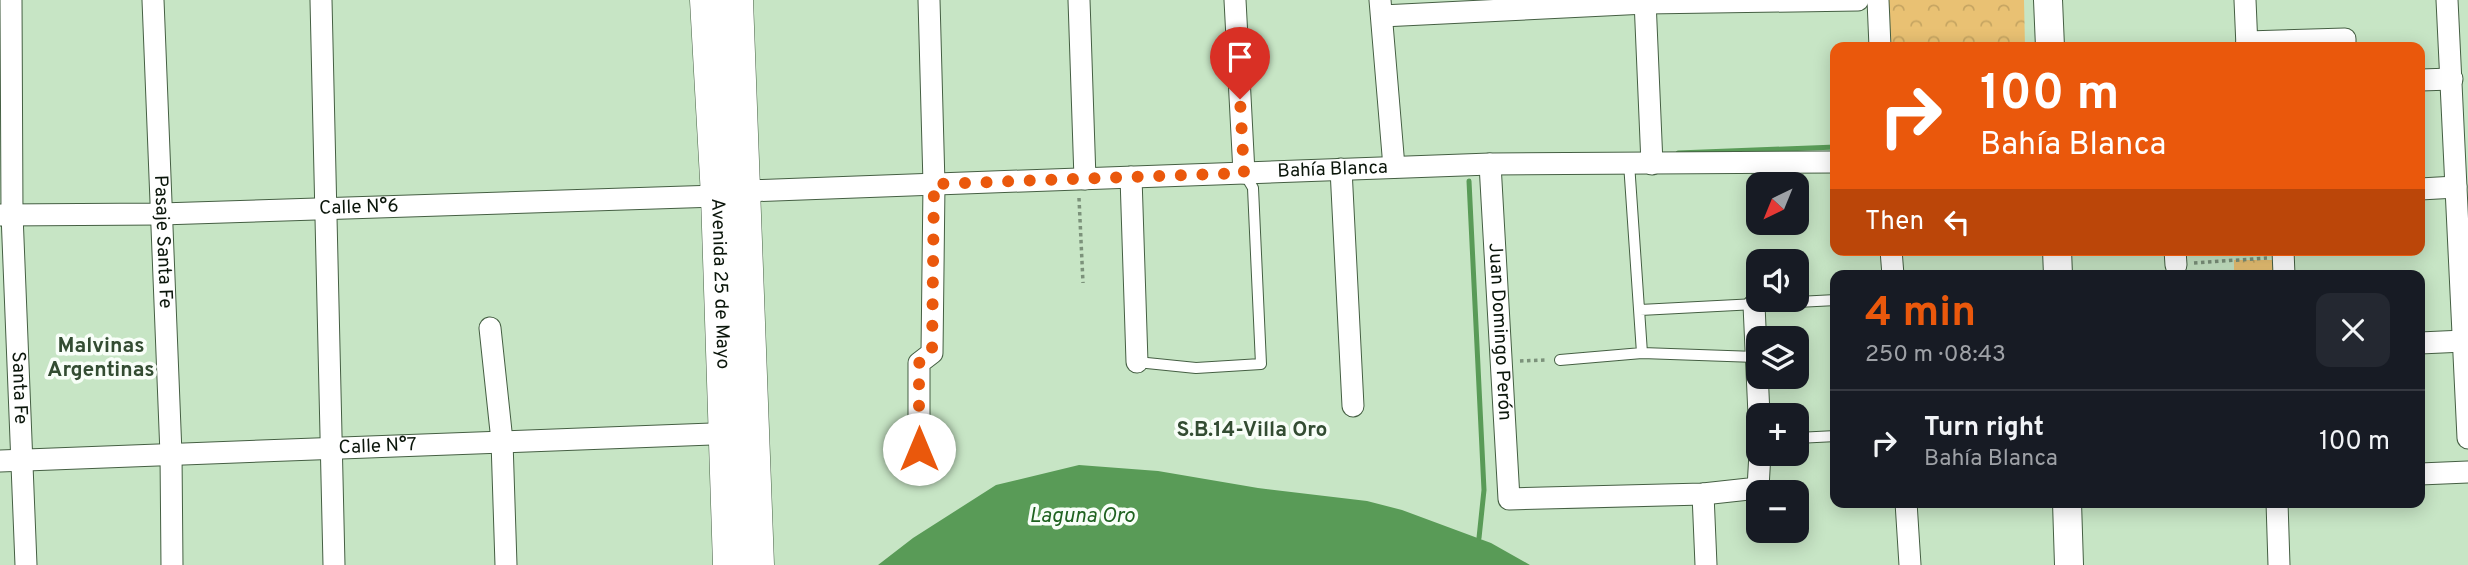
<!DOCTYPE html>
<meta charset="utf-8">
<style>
:root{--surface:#171b24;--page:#242831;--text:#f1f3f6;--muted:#9ea1a6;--line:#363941;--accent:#ea580c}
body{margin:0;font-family:Overpass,sans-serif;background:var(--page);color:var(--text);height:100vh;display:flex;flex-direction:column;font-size:26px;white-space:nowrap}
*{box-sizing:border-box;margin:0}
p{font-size:23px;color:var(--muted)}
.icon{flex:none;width:38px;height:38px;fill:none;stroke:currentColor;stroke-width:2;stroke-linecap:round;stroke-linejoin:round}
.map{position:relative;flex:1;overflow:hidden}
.sheet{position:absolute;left:1830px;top:270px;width:595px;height:238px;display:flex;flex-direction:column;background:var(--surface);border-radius:14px;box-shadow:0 4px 18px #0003}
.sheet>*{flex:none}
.hud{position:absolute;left:1830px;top:42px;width:595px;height:214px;border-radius:14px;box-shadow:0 4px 18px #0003;background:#ea580c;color:#fff;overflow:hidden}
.needle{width:46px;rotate:223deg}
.tools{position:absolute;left:1746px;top:172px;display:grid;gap:14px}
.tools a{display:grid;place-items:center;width:63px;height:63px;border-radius:14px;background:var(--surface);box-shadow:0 4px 18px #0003;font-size:35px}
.pin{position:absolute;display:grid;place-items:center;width:60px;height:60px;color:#fff;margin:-72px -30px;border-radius:50% 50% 50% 0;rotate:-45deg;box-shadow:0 0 7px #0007}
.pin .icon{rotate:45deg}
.me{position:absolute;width:77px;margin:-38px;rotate:0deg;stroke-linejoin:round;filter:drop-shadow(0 0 5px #0008)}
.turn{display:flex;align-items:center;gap:24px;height:147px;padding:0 35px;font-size:32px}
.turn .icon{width:91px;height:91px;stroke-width:2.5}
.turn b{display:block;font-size:49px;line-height:60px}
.then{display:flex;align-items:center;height:66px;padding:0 35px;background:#0003;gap:14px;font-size:26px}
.round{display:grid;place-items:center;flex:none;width:74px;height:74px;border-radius:14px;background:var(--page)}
.headline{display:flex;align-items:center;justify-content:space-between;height:119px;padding:0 35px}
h1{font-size:42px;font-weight:700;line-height:52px;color:var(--accent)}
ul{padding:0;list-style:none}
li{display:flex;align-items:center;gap:21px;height:105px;padding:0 35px;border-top:2px solid var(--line)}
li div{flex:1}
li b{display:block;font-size:26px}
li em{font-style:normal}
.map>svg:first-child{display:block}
.forest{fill:url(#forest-crowns)}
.water{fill:#599b57}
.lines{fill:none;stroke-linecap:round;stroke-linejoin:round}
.stream{stroke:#599b57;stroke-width:5}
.lane-casing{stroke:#455f43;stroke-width:12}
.street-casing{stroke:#455f43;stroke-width:23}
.secondary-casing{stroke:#455f43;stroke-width:30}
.primary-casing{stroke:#455f43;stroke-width:33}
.path{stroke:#7c927b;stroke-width:3.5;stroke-dasharray:3.5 3.5;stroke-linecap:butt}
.lane{stroke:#fff;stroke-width:10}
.street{stroke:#fff;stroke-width:21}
.secondary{stroke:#fff;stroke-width:28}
.primary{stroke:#fff;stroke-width:32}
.route{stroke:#ea580c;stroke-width:12;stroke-dasharray:0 21.6}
.labels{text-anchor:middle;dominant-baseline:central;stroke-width:7;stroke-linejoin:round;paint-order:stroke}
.street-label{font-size:19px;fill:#0b160b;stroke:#f8fef8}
.neighbourhood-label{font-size:21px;font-weight:bold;fill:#334c32;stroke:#f8fef8}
.water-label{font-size:21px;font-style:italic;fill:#1f6220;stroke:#f8fef8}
</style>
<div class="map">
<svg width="2468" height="565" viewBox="0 0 2468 565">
<defs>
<pattern id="forest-crowns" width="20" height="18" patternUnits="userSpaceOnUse" patternTransform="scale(1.75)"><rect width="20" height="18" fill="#e9c173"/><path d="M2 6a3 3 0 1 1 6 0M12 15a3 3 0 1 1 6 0" fill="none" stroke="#c6a562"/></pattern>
</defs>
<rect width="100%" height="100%" fill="#c7e5c5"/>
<path class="forest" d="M1888 0H2024L2025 47H1890Z
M2234 260H2279V275H2234Z"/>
<path class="water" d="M1079 465 1158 471 1258 488 1367 501 1402 510 1491 543 1530 565H878L913 538 996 485Z"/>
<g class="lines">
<path class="stream" d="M1678 153 1836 147
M1469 181 1484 490 1479 538"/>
<defs>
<path id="lane" d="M1629 163 1642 353
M1640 310 1836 300
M1560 360 1642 353 1756 357
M1137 362 1196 368 1261 364 1253 188 1244 173
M1797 438 1836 436"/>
<g id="street">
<path id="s1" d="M11 0 12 214 26 565"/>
<path id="s2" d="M153 0 171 454 172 565"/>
<path d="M321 0 334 565"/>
<path d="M1079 0 1085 179"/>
<path d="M1235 0 1244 173"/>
<path d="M1380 0 1394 167"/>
<path d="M1645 0 1652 164"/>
<path d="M1878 0 1880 47"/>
<path d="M2245 0 2247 47"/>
<path d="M2447 0 2468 438"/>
<path d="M1382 16 1646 3 1858 0"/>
<path d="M2247 42 2345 39V47"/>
<path d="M2420 80 2452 79"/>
<path id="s3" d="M1490 164 1509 499 1703 494 1758 488 1760 453"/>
<path d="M1341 169 1353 406"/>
<path d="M1131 177 1137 362"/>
<path d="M2420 189 2456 187"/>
<path id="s4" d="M745 191 1490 164 1836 162"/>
<path id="s5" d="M0 215 161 214 717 196"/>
<path d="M1891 250 1893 275"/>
<path d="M2175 250 2176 265"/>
<path d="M2283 250 2284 275"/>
<path d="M1754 305 1759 415"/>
<path d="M490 328 502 441 506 565"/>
<path d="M2420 343 2464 341"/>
<path d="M919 449V363L932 353 934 184 929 0"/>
<path id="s6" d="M0 461 738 433"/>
<path d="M2420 474 2468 472"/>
<path d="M1703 494 1706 565"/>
<path d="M1906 502 1910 565"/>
<path d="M2277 502 2279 565"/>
</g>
<path id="secondary" d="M2048 0 2050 47
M2057 250 2058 275
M2067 502 2069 565"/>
<g id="primary">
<path id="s7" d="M706 0 717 196 729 565"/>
<path d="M737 0 758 565"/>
</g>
</defs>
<use href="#lane" class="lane-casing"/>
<use href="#street" class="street-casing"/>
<use href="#secondary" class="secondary-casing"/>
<use href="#primary" class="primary-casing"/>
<path class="path" d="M1079 198 1083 283
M2194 263 2267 258
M1520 361 1547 360"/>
<use href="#lane" class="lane"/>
<use href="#street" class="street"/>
<use href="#secondary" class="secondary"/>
<use href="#primary" class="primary"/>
</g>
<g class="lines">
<path class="route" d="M919 449V363L932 353 934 184 1244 173 1240 99"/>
</g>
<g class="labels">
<g class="street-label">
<text stroke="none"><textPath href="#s4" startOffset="588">Bahía Blanca</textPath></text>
<text stroke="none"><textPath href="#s5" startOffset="359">Calle N°6</textPath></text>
<text stroke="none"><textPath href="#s2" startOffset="242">Pasaje Santa Fe</textPath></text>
<text stroke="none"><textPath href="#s7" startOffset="284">Avenida 25 de Mayo</textPath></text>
<text stroke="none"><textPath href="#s3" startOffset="168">Juan Domingo Perón</textPath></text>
<text stroke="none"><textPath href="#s1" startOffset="388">Santa Fe</textPath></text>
<text stroke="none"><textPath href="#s6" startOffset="378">Calle N°7</textPath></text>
</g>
<g class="neighbourhood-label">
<text x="101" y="346">Malvinas<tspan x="101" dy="24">Argentinas</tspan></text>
<text x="1252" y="430">S.B.14-Villa Oro</text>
</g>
<g class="water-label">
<text x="1082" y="516">Laguna Oro</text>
</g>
</g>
</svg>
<div class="tools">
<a><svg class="needle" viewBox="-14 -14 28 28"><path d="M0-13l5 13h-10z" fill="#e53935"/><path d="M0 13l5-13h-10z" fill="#9ea1a6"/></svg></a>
<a><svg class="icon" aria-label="sound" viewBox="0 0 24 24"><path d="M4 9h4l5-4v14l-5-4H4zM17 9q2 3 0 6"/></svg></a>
<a><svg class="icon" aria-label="layers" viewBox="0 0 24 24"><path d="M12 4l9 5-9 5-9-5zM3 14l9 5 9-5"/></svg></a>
<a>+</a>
<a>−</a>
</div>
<div class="pin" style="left:1240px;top:99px;background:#d93025"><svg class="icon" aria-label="arrive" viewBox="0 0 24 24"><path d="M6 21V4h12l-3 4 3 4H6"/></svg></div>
<svg class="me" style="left:919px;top:449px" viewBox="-20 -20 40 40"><circle r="19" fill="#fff"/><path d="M0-13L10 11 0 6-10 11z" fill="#ea580c"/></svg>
<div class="hud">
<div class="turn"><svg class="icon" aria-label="right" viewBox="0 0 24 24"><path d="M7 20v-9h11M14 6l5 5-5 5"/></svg><div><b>100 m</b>Bahía Blanca</div></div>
<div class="then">Then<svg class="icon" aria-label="left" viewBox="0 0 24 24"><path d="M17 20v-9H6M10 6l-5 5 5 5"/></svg></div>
</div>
<section class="sheet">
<div class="headline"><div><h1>4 min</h1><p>250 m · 08:43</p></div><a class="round"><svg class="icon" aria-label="close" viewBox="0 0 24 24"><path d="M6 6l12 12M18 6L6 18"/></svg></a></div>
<ul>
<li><svg class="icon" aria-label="right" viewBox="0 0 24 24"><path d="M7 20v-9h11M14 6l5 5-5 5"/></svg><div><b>Turn right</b><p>Bahía Blanca</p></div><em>100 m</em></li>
</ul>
</section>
</div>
